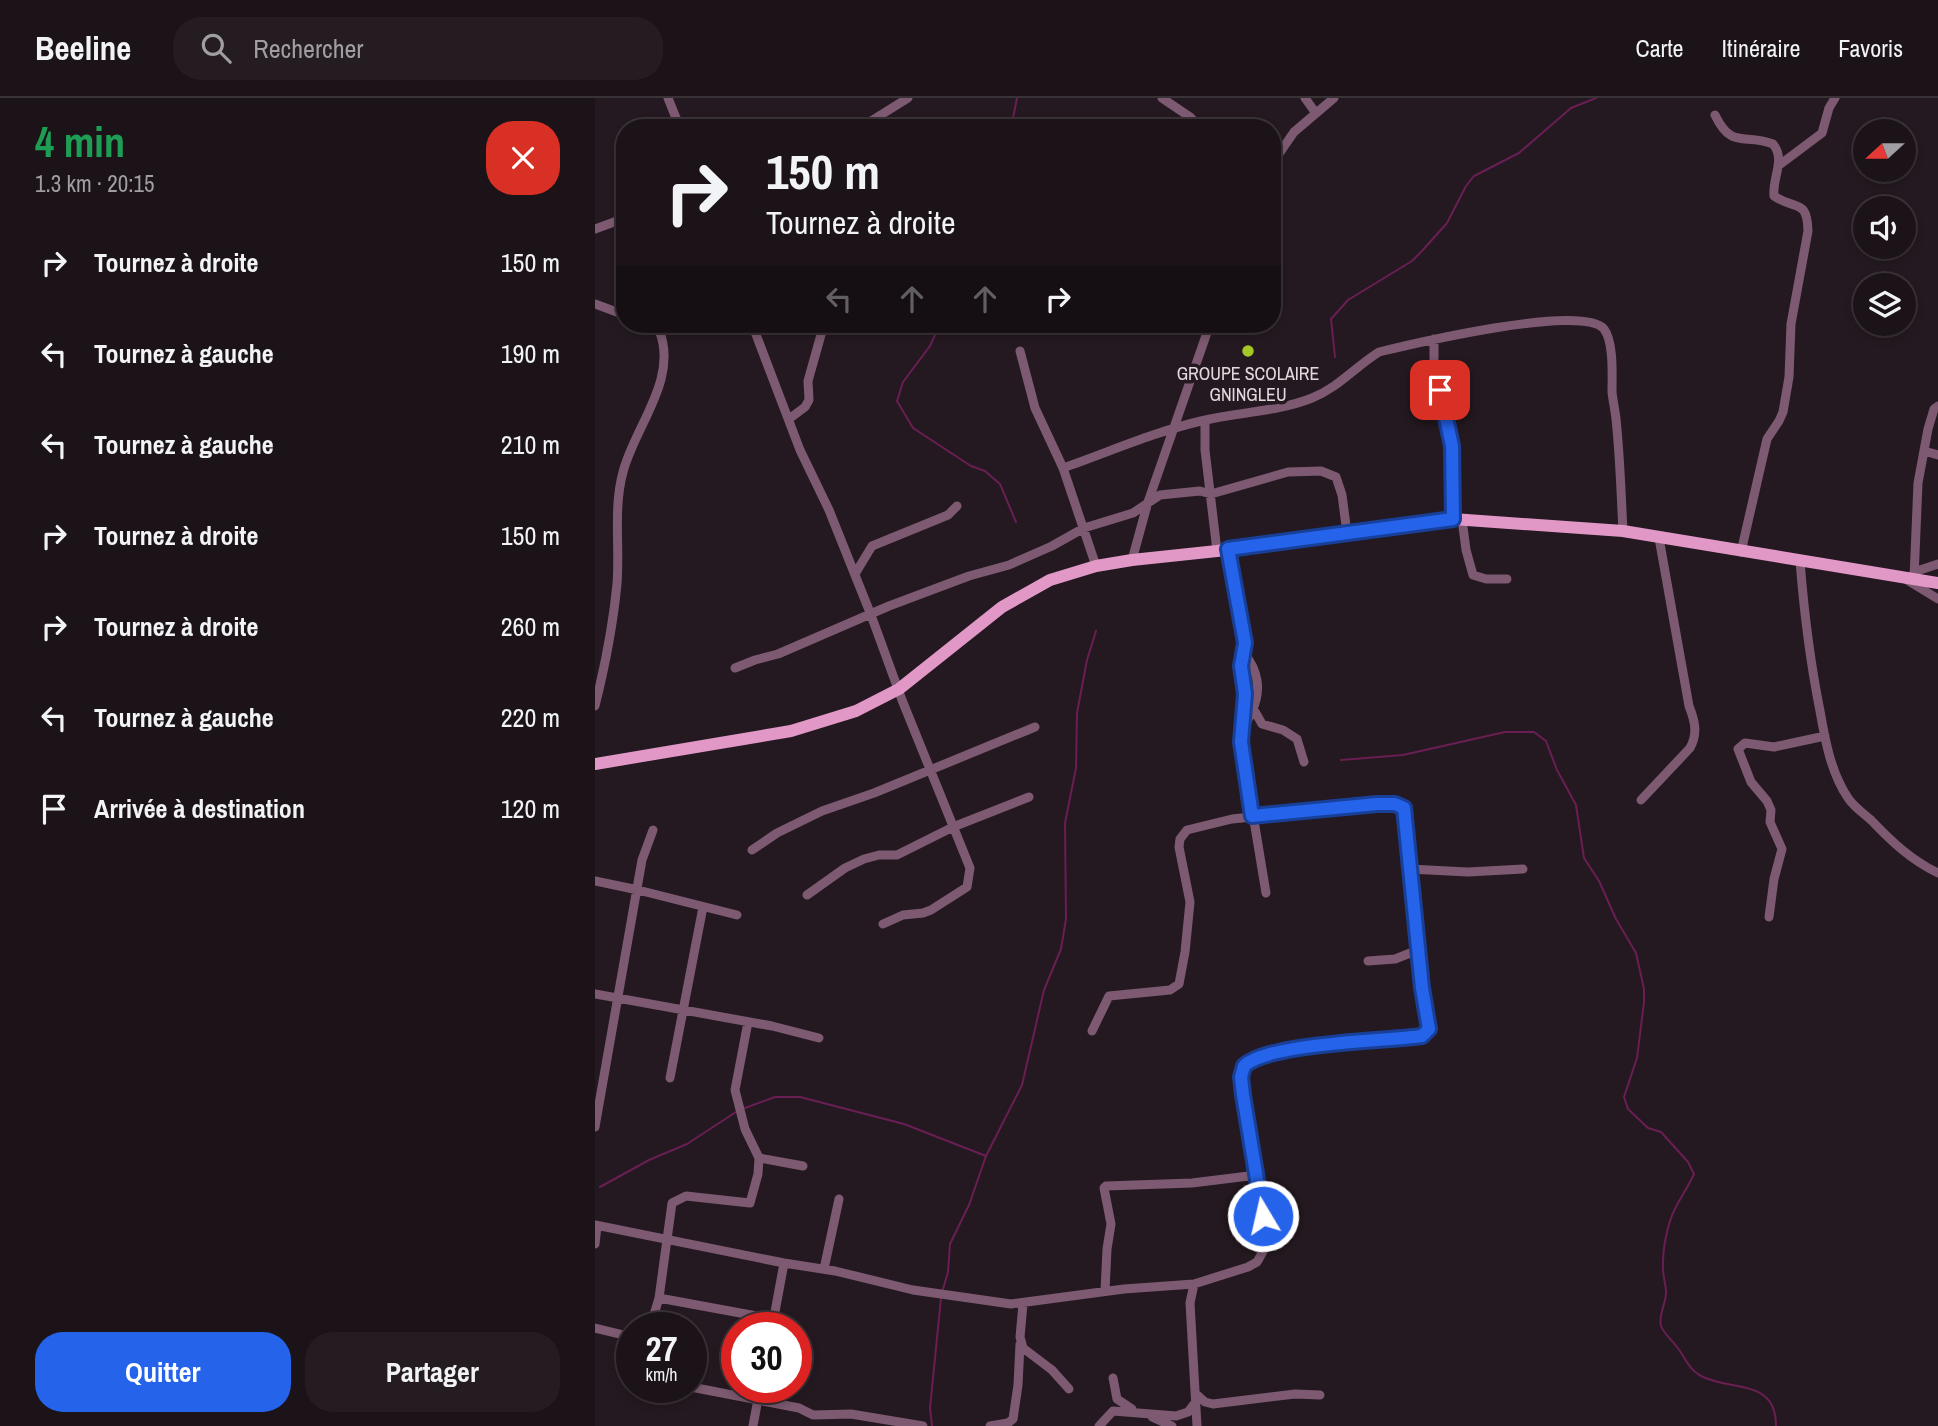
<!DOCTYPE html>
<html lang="fr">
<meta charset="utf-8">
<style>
:root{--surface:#1b1318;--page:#241c21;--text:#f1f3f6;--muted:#a09ea2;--line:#393237;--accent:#2563eb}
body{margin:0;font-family:"Archivo Narrow",sans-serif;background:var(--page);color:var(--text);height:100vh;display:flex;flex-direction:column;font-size:26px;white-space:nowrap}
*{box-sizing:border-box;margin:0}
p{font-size:23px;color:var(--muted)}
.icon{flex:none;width:38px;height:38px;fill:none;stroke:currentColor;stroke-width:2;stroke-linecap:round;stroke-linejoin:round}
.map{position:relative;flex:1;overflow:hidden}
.sheet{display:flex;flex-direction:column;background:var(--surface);width:595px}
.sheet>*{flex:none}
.top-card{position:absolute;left:21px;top:21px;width:665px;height:214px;border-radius:28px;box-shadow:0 4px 10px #0003,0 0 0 2px var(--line);background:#1b1318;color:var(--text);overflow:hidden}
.needle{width:46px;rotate:249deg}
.tools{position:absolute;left:1258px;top:21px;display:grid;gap:14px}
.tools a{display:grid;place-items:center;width:63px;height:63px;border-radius:50%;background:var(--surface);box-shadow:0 4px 10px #0003,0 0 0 2px var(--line);font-size:35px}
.speed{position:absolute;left:21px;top:1214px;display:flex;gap:14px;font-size:35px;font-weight:700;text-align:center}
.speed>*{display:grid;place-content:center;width:91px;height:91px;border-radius:50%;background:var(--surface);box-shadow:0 4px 10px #0003,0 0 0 2px var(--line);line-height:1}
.speed small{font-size:18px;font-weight:400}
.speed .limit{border:10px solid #d22;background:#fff;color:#111}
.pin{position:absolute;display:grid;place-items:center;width:60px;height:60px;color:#fff;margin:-30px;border-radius:14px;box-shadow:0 4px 10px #0006}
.me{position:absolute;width:77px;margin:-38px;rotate:351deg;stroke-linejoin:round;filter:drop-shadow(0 0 5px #0008)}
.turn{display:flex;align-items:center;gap:24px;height:147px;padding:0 35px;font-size:32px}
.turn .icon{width:91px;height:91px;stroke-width:2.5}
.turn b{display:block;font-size:49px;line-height:60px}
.lanes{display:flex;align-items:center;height:66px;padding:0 35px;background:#0003;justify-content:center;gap:35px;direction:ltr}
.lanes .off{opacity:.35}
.round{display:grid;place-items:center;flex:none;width:74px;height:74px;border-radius:28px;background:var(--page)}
.overview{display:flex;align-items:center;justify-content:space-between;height:119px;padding:0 35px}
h1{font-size:42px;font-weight:700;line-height:52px;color:#1e9e55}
.cta{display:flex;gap:14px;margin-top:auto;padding:14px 35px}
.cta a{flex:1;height:80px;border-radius:28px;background:var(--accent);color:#fff;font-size:28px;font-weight:700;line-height:80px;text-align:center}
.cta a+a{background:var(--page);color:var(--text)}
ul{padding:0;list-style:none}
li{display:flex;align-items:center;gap:21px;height:91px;padding:0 35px}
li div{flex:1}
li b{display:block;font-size:26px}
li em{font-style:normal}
header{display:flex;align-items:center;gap:42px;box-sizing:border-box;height:98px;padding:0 35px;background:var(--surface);border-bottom:2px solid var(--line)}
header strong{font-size:33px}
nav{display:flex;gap:38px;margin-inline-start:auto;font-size:24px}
.search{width:490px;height:63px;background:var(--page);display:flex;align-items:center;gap:18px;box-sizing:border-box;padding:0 24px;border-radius:28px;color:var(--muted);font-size:26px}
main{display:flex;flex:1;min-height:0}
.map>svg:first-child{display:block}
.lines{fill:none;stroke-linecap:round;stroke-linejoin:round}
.stream{stroke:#691e54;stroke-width:2}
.minor{stroke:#7d5a71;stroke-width:9}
.major{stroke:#e198c7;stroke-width:12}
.route-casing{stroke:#184099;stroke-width:18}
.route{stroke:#2563eb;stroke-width:12}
.poi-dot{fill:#a4c825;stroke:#241920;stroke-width:2.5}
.labels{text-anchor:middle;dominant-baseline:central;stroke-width:7;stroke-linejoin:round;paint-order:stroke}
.poi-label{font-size:18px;fill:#e2dadf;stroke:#241920}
</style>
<header>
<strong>Beeline</strong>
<div class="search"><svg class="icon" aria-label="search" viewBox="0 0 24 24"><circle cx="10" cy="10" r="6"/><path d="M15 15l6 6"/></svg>Rechercher</div>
<nav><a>Carte</a><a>Itinéraire</a><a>Favoris</a></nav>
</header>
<main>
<section class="sheet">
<div class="overview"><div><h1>4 min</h1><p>1.3 km · 20:15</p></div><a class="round" style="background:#d93025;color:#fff"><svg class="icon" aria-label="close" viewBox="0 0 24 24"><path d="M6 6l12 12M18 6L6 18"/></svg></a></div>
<ul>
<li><svg class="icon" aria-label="right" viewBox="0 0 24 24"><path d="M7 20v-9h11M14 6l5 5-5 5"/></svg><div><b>Tournez à droite</b></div><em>150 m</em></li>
<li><svg class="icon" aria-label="left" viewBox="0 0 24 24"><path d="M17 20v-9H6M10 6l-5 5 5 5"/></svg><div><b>Tournez à gauche</b></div><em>190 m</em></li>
<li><svg class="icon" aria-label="left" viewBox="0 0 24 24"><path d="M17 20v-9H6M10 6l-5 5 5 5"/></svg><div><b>Tournez à gauche</b></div><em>210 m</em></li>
<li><svg class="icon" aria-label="right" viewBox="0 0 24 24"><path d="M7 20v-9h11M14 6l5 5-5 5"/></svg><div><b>Tournez à droite</b></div><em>150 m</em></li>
<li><svg class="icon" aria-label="right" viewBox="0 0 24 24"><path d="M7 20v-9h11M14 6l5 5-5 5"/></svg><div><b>Tournez à droite</b></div><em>260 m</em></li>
<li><svg class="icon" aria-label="left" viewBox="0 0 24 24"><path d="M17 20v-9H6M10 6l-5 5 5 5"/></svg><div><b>Tournez à gauche</b></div><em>220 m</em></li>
<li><svg class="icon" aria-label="arrive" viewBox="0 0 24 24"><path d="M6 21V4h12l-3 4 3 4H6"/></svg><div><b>Arrivée à destination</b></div><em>120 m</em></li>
</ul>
<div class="cta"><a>Quitter</a><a>Partager</a></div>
</section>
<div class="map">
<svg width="1343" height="1328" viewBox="0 0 1343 1328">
<rect width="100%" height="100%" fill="#241920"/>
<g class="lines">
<path class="stream" d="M416 30 422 0
M345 226 335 248 308 284 302 303 318 330 376 368 390 373 405 386 421 424
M740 259 736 221 753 202 817 163 826 154 852 125 871 88 879 78 924 55 976 10 1001 0
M746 662 808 657 910 634H939L951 643 962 672 981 707 989 760 1004 783 1021 821 1041 855 1049 891V904L1042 960 1029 999 1033 1011 1053 1030 1066 1034 1093 1064 1099 1076C1092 1092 1080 1106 1075 1123 1071 1136 1068 1152 1068 1165 1067 1175 1070 1183 1071 1192 1072 1205 1063 1216 1066 1228 1069 1236 1077 1242 1082 1249 1090 1259 1094 1272 1106 1278 1137 1294 1181 1280 1181 1328
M150 1010 180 999H205L309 1026 391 1058
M5 1089 54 1062 92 1046 141 1014
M348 1191 353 1174 355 1146 374 1107 391 1058 427 987 449 892 466 851 471 821 470 725 481 670 482 615 492 562 501 533
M337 1328 335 1310 346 1200"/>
<path class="minor" d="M73 0 85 30
M567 0 595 19 601 25 600 30
M710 0 720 14
M1120 17C1137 52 1149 35 1178 46 1191 62 1177 79 1179 98 1201 113 1212 100 1213 133L1196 226 1194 279 1188 314 1184 323 1172 341 1146 454
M265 30 313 0
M677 66 699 34 739 0
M1183 68 1227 35 1234 10 1240 0
M0 131 30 120
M0 206 30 217
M157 226 205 352 234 412 276 517 307 602 375 770 372 789 336 812 328 815 308 817 288 826
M839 241V264L857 348 858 421
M425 253 440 310 468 370 501 468
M194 321 210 309 214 302 213 283 229 226
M610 322V352L622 453
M1329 353 1343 357
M468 370C514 354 559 334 606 323 643 314 682 314 717 300 744 289 760 269 784 254 817 246 988 205 1009 231 1019 244 1017 278 1017 294 1018 303 1020 312 1021 321 1025 358 1026 396 1028 433
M867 421 871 452 878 477 891 481H912
M633 451 650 545 646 568 650 596 667 626 688 632 702 641 709 664
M537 462 553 404 615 226
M1205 463C1209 514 1215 563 1225 613 1230 642 1236 675 1253 700 1259 709 1268 715 1276 722 1297 744 1316 762 1343 775
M1319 474 1343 466
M260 476 277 448 353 417 362 408
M1319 480 1323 385 1333 331 1339 311 1343 308
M1312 482 1343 501
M649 555C663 572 667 592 657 613 652 624 647 631 646 644L671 795
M140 570 160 562 183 556 294 508 374 478 414 467 457 448 489 430 538 415 565 397 605 393 616 396 693 374 726 373 741 379 747 397 752 435
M0 608C10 568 18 527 22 486 25 448 18 411 28 374 40 328 84 281 64 232L47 226
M1046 702 1095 650C1103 636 1100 623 1094 608L1064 440
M157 752 182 735 227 713 279 695 440 629
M814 771 873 774 928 771
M0 783 43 792 142 817
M212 797 250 770 269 761 284 757H302L358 729 434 699
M1174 819 1179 781 1187 751 1175 724 1176 712 1172 703 1156 684 1143 651 1150 645 1179 649 1230 638
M773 863 800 861 823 852
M0 896 177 928 224 940
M153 924 140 992 150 1031 164 1060 208 1068
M497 933 514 898 575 892 584 886 590 854 595 804 584 749 585 741 592 732 637 721 782 706H800L809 710 826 890 834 931 826 938C789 943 673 945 649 968L646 979 647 997 668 1119 670 1150 662 1164 653 1169 599 1186 595 1205 602 1328
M75 980 108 809
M0 1029 47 762 58 732
M0 1127 189 1165 240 1173 318 1192 416 1206 529 1191 599 1186
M0 1146 2 1128
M229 1171 244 1101
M510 1193 512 1151 516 1126 509 1090 511 1088 597 1085 662 1077
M64 1200 178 1221
M428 1206 425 1239 428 1250 457 1272 474 1291
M0 1230 37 1239
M55 1230 64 1200 77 1105 91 1098 155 1105 163 1076 164 1060
M177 1230 189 1165
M518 1280 522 1301 537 1311
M96 1289 204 1310 218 1317 256 1316 328 1328
M600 1295 610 1304 618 1306 700 1296 725 1297
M557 1319 577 1328
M158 1328 165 1290
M395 1328 413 1325 418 1321 423 1287 425 1246
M504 1328 518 1313 581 1318 593 1314 600 1305"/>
<path class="major" d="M0 666 196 633 261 613 304 591 407 509 455 482 501 468 537 462 622 453 858 421 1028 433 1343 485"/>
</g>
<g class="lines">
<defs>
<path id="route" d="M668 1118 648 997 646 979 649 968C673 945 790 943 827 938L834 931 827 890 809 710 800 706H782L657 718 646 644 650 596 646 568 650 545 633 451 858 421 857 348 845 292"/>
</defs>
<use href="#route" class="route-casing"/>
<use href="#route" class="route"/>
</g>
<circle class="poi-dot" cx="653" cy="253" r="7"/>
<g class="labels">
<g class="poi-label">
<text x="653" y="275">GROUPE SCOLAIRE<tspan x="653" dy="21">GNINGLEU</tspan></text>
</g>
</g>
</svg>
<div class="tools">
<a><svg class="needle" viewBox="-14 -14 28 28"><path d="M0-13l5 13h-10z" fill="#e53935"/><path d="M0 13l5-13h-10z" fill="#a09ea2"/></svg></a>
<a><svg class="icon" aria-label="sound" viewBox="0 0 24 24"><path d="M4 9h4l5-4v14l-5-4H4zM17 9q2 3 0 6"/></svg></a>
<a><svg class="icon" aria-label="layers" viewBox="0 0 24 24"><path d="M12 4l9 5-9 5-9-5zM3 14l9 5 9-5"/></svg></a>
</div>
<div class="speed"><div>27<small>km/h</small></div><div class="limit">30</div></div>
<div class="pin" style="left:845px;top:292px;background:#d93025"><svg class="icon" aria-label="arrive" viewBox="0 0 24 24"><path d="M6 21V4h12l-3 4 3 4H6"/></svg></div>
<svg class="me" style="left:668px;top:1118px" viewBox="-20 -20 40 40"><circle r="17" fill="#2563eb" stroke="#fff" stroke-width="3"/><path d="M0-11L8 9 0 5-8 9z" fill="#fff"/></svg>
<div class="top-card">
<div class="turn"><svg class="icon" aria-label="right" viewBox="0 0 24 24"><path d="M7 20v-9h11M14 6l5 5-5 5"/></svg><div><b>150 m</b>Tournez à droite</div></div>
<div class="lanes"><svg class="icon off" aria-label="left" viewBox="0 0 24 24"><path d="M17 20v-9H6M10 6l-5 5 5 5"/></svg><svg class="icon off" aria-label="ahead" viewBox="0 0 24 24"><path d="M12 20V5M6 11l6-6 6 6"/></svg><svg class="icon off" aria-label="ahead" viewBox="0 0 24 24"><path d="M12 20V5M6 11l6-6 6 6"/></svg><svg class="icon" aria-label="right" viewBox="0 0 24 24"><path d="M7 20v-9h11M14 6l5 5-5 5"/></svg></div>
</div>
</div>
</main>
